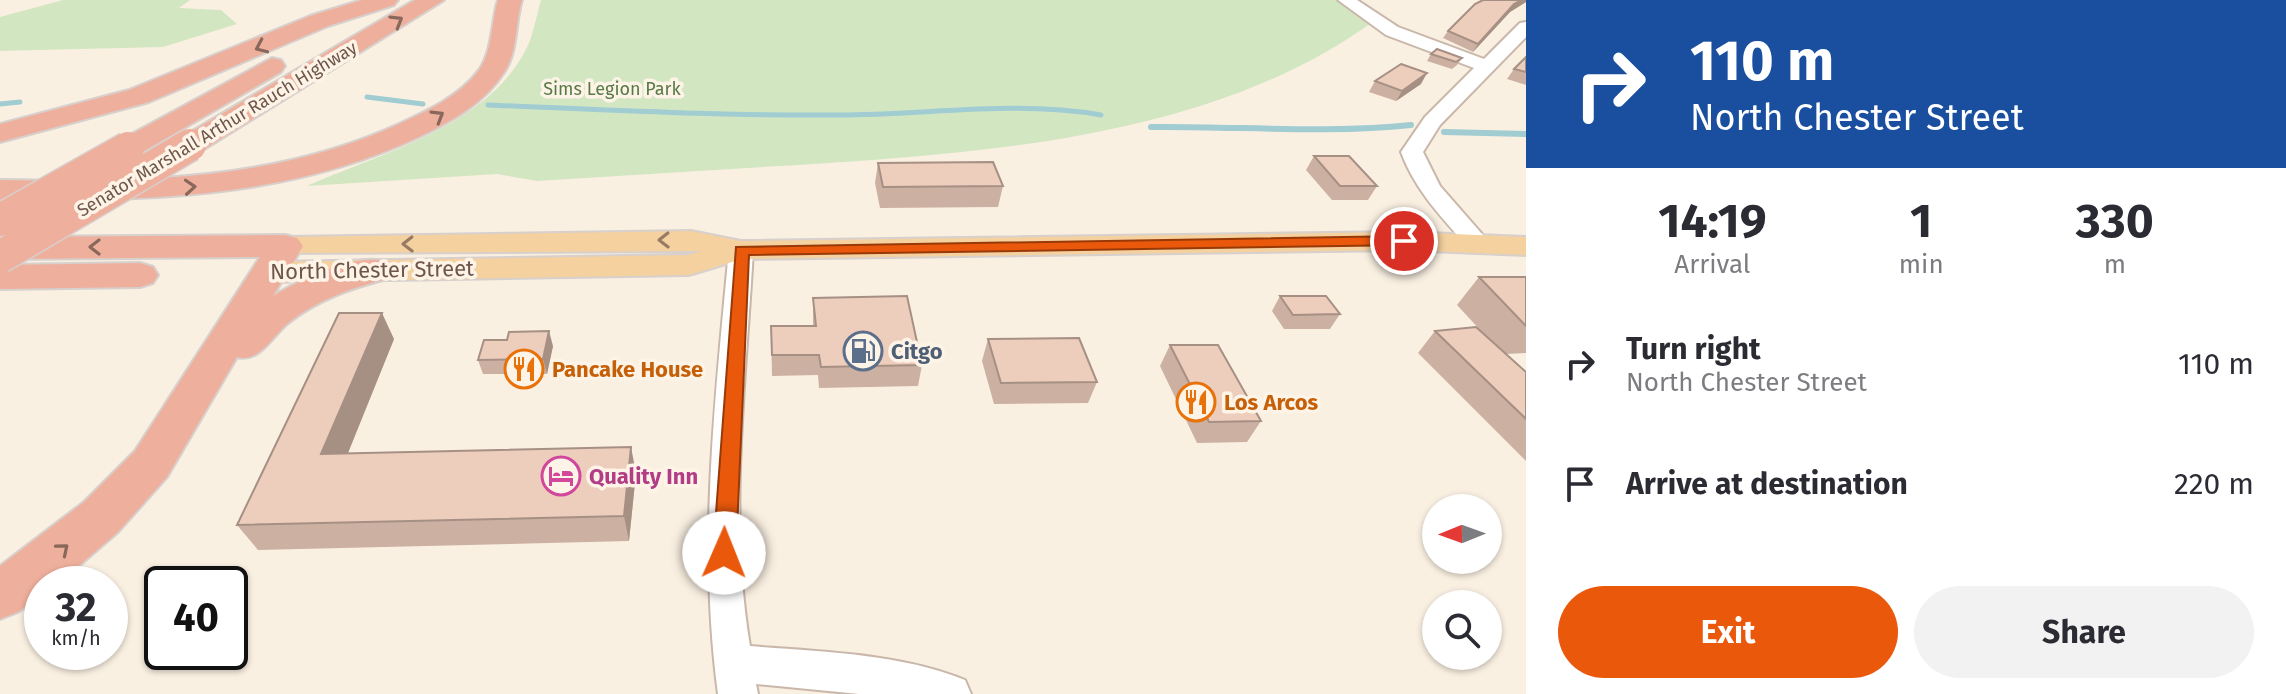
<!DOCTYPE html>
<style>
:root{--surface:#fff;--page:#f2f2f3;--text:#2b2b33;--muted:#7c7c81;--accent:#ea580c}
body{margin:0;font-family:"Fira Sans",sans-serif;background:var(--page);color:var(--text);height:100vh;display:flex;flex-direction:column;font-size:30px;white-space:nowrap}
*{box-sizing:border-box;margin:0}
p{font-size:26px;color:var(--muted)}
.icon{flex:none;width:44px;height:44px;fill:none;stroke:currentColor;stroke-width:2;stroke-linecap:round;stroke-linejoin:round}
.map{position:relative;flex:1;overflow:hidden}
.details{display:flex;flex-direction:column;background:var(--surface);width:760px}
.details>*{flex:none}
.top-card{background:#1a4fa0;color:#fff;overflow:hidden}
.needle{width:52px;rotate:269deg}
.buttons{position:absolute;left:1422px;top:494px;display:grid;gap:16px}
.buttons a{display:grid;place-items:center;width:80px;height:80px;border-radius:50%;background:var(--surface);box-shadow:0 2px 6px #0004;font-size:40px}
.speed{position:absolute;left:24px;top:566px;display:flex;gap:16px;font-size:40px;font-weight:700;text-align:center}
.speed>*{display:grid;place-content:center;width:104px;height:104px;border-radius:50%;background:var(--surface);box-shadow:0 2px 6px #0004;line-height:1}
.speed small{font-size:20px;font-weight:400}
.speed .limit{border:4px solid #111;border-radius:12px;background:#fff;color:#111}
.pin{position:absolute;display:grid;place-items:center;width:68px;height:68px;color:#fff;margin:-34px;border:4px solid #fff;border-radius:50%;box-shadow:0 2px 8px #0007}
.me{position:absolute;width:88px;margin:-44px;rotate:1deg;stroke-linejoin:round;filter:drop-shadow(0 0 6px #0008)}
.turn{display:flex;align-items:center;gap:28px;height:168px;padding:0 32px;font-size:36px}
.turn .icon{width:104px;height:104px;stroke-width:2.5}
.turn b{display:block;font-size:56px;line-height:68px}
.eta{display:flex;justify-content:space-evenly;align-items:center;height:136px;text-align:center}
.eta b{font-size:48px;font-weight:700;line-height:56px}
.button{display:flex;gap:16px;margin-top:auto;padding:16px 32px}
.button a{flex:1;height:92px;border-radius:48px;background:var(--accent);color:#fff;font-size:32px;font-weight:700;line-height:92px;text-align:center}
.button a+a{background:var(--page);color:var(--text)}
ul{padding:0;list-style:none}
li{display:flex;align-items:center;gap:24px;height:120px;padding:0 32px}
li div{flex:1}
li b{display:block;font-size:30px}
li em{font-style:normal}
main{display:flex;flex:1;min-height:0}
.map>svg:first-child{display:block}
.green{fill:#d2e6c2}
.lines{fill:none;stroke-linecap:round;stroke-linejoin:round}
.stream-far1{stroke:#a0ccd2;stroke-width:5}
.stream{stroke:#a0ccd2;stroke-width:6}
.minor-casing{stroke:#c9b7aa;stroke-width:4}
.major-casing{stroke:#d7d0cd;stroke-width:4}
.highway-casing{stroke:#d7d0cd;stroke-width:4}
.minor{fill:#fff;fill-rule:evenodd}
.major{fill:#f4d19f;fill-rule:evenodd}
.highway{fill:#efaf9d;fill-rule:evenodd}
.highway-bridge-casing{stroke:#d7d0cd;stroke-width:35;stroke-linecap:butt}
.highway-bridge{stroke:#efaf9d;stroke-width:32}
.wall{fill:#ccb0a2}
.shaded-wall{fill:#a69084}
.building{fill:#edcdbc;stroke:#a69084;stroke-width:2}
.oneway{stroke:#89685b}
.oneway2{stroke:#977b64}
.route{fill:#ea580c;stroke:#983908;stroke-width:2}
.labels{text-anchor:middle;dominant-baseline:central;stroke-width:7;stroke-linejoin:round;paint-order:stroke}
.far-park-label{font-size:18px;fill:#577a47;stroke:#fdf4e7}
.far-street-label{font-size:18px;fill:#6f564b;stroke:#fdf4e7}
.street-label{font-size:22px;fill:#6f564b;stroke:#fdf4e7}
.service-label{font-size:22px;font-weight:bold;fill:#4e5e75;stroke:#fdf4e7;text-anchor:start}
.food-label{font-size:22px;font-weight:bold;fill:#c56008;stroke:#fdf4e7;text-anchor:start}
.hotel-label{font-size:22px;font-weight:bold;fill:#b23c85;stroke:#fdf4e7;text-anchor:start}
</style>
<main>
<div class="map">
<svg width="1526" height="694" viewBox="0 0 1526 694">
<rect width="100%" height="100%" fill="#faf0e2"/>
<path class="green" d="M63 0H190L179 8 221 10 237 24 163 47 0 51V17Z
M541 0H1346L1374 21C1215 137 989 153 798 165 711 170 624 176 537 181L497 174 307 186C381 153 483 128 524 53 533 38 536 17 541 0Z"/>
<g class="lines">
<path class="stream-far1" d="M367 97 423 104
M0 104 20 102
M488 105C605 110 723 116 840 115 926 115 1016 100 1101 115"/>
<path class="stream" d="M1151 127C1238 126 1325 134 1411 125
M1444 132 1526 134"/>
<defs>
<path id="minor" d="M1338 0H1357L1398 27 1484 59 1520 23 1526 22V37L1440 125 1423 152 1440 186 1489 242 1486 247H1468C1442 218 1415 190 1401 152L1425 117 1474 68 1386 35Z
M741 242 753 250C746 380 728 516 750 646 820 652 899 653 965 680L971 694H859L756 684 758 694H718C698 546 715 399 729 250Z"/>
<path id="major" d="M691 231 741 241 1404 232 1526 237V255L1404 250 742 259 689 275 271 282 260 279 256 272 260 265 271 262 688 255 702 251 274 253 270 246 274 239 285 237Z"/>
<path id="highway" d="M362 0H398L394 5 328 26 149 102 0 142V124L129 90 310 16Z
M415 0H444L201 151H179L175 145 179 139Z
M498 0H522C515 23 518 50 505 71 485 103 452 121 419 137 287 199 144 201 0 200V180C137 182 272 182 399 124 427 111 460 96 479 70 493 50 491 22 498 0Z
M272 58 281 60 285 66 281 72 139 154H117L113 148 117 142Z
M285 235 297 238 303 246 273 296C304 278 354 252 390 262L395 270 390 278C352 288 318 299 287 324 272 337 259 363 237 357L167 477 118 532 60 582 42 584V595L18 612 0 619V566L84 502 135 451 260 257 0 259V237Z
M140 263 153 267 158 275 153 283 140 287 0 289V265Z"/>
</defs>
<use href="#minor" class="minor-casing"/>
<use href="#major" class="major-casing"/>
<use href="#highway" class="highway-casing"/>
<use href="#minor" class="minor"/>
<use href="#major" class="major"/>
<use href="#highway" class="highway"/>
<defs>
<path id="highway-bridge" d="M0 220 128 148
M0 257 190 145"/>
</defs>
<use href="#highway-bridge" class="highway-bridge-casing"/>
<use href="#highway-bridge" class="highway-bridge"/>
</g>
<path class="wall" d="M1526 0V2L1510 12 1473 52 1443 38 1448 31Z
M1431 54 1462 58 1457 65 1452 69 1427 61Z
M1526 57V85L1507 79 1514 69Z
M1375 81 1421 84 1396 101 1369 92Z
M1314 156 1377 186 1368 200H1332L1306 170Z
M878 163 1003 186 998 207 880 208 875 183Z
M1479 277H1526V353L1506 354 1526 372V461L1418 353 1435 331 1482 332 1457 305Z
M1280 296 1340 314 1330 329H1284L1272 311Z
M813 298 922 365 918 386 819 388 818 375 772 376 771 326H813Z
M394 339 348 453 636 473 629 541 258 550 237 525Z
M988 339 1097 382 1088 403 994 404 982 361Z
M1170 345 1261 421 1247 442 1197 443 1160 366Z
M553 346 547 374H483L478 360Z"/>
<path class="shaded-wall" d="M1522 0H1526V2L1510 12 1473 52 1478 44 1514 4Z
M1427 73 1421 84 1396 101 1402 91Z
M382 313 394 339 337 480 321 454Z
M549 331 553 346 547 374 543 359Z
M631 447 636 473 629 541 624 516Z"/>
<path class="building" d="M1483 0H1522L1514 4 1478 44 1448 31 1475 4Z
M1437 49 1462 58 1456 62 1431 54Z
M1526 57V72L1514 69Z
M1401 64 1427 73 1402 91 1375 81Z
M1314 156H1349L1377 186H1340Z
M993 162 1003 186 883 187 878 163Z
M1479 277H1526V326Z
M907 296 922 365 821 367 819 355H772L771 326H816L813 298Z
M1280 296H1326L1340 314 1293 315Z
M339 313H382L321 454 631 447 624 516 237 525Z
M1476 327 1526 372V419L1435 331Z
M549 331 543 359 478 360 484 340H507L509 332Z
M1079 338 1097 382 1001 383 988 339Z
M1170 345H1218L1261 421 1209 422Z"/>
<defs><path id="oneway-chevron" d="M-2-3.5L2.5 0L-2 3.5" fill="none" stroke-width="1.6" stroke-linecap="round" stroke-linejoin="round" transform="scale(2)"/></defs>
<g class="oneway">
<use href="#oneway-chevron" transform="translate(397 21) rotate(-31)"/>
<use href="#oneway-chevron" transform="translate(261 47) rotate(156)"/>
<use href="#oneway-chevron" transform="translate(438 116) rotate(-31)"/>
<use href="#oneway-chevron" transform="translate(190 187) rotate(-4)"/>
<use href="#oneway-chevron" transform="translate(95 247) rotate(180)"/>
<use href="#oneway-chevron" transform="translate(63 549) rotate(-40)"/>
</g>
<g class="oneway2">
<use href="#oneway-chevron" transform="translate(664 240) rotate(179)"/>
<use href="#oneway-chevron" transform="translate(408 244) rotate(179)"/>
</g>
<path class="route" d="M1404 236 1410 238V245L749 255 736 553 732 560 724 563 716 560 713 553 736 247Z"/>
<defs>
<symbol id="fuel-ring" viewBox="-11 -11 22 22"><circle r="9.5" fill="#fdf4e7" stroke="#5c6f8a" stroke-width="1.5"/><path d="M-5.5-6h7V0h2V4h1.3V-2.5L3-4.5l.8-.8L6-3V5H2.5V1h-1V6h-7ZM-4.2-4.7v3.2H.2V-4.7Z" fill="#5c6f8a"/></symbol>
<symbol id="restaurant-ring" viewBox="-11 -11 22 22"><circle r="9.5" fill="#fdf4e7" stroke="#e8710a" stroke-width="1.5"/><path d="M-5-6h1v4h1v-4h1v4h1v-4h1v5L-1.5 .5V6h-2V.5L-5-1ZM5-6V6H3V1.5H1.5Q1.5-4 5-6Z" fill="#e8710a"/></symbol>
<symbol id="hotel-ring" viewBox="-11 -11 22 22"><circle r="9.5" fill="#fdf4e7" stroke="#d1479c" stroke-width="1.5"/><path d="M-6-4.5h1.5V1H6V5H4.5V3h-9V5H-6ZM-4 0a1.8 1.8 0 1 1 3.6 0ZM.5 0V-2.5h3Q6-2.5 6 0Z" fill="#d1479c"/></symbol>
</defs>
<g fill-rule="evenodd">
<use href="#fuel-ring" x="841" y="329" width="44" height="44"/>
<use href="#restaurant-ring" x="502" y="347" width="44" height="44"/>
<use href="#restaurant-ring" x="1174" y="380" width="44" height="44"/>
<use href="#hotel-ring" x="539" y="454" width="44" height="44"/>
</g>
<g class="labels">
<g class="far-park-label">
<text x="612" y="89">Sims Legion Park</text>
</g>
<g class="far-street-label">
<text transform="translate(217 129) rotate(-31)">Senator Marshall Arthur Rauch Highway</text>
</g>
<g class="street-label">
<text transform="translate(372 270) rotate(-1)">North Chester Street</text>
</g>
<g class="service-label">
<text x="891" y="351">Citgo</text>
</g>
<g class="food-label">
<text x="552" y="369">Pancake House</text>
<text x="1224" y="402">Los Arcos</text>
</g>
<g class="hotel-label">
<text x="589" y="476">Quality Inn</text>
</g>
</g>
</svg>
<div class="buttons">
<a><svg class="needle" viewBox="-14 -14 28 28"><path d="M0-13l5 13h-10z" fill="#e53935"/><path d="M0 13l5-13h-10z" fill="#7c7c81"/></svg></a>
<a><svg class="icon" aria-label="search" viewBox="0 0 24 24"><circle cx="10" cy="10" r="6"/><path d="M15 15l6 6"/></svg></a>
</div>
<div class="speed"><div>32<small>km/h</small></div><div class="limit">40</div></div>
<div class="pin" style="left:1404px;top:241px;background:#d93025"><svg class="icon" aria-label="arrive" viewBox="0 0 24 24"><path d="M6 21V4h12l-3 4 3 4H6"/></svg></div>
<svg class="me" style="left:724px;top:553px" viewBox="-20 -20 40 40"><circle r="19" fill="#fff"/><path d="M0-13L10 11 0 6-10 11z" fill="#ea580c"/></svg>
</div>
<section class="details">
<div class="top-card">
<div class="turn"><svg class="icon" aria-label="right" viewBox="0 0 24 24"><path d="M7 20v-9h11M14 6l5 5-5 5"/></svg><div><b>110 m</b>North Chester Street</div></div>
</div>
<div class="eta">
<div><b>14:19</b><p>Arrival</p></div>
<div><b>1</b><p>min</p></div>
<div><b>330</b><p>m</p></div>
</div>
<ul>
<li><svg class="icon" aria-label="right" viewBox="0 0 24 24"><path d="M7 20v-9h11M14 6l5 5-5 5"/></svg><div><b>Turn right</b><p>North Chester Street</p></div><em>110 m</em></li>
<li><svg class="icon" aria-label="arrive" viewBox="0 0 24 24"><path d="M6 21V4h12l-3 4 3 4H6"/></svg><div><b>Arrive at destination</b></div><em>220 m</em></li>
</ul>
<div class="button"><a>Exit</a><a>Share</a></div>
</section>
</main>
